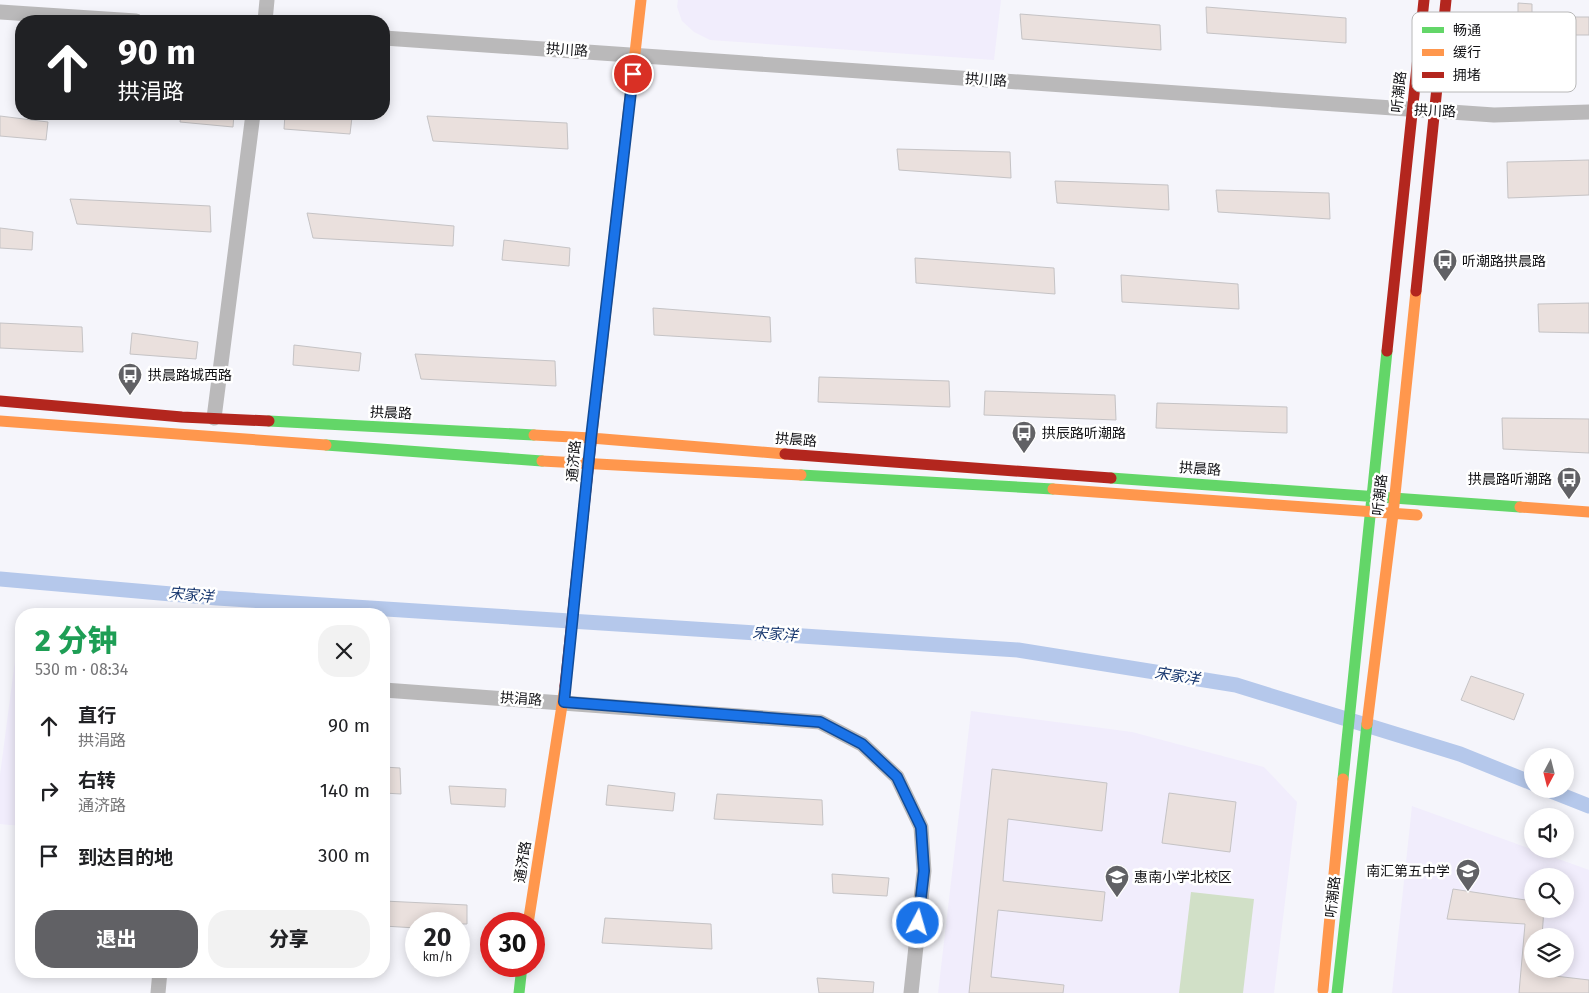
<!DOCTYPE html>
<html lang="zh">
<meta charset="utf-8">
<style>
:root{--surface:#fff;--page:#f2f2f2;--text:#202124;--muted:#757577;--accent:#616165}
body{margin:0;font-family:"Fira Sans","Noto Sans SC",sans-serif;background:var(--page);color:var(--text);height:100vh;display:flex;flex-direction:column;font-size:19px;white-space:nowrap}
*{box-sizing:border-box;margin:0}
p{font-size:16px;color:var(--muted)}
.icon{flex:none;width:28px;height:28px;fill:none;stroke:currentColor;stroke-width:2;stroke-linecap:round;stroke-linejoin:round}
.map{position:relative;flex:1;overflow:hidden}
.drawer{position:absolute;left:15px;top:608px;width:375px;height:370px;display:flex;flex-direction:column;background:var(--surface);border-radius:20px;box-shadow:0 2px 12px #0003}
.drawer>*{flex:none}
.banner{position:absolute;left:15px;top:15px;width:375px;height:105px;border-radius:20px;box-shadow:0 2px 12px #0003;background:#202124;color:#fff;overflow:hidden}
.needle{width:32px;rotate:187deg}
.tools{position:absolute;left:1524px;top:748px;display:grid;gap:10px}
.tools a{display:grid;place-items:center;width:50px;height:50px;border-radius:50%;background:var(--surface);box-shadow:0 2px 12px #0003;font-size:25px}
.speed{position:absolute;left:405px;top:912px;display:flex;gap:10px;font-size:25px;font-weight:700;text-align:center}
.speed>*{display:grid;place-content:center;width:65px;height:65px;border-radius:50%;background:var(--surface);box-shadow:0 2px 12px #0003;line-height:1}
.speed small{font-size:12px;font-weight:400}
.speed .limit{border:8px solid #d22;background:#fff;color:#111}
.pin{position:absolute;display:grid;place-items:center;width:42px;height:42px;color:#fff;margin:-21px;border:2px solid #fff;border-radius:50%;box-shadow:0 1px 5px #0007}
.me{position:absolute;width:55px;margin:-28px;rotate:6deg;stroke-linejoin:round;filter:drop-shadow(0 0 4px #0008)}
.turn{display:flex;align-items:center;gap:18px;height:105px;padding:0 20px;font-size:22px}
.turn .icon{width:65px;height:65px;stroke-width:2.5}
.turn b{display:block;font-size:35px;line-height:42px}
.round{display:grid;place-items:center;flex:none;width:52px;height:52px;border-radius:20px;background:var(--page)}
.headline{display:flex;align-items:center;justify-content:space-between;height:85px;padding:0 20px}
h1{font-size:30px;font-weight:800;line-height:38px;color:#1e9e55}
.cta{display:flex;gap:10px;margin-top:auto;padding:10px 20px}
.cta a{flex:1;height:58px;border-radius:20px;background:var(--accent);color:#fff;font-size:20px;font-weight:800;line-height:58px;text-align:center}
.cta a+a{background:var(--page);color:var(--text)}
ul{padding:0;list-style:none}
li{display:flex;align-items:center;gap:15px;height:65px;padding:0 20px}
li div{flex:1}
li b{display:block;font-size:19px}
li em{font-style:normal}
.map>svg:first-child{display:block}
.education{fill:#f1edfc;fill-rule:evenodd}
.green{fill:#d1e0c7}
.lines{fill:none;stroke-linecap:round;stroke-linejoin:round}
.canal{stroke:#b5c8eb;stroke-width:15}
.building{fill:#eae0dd;stroke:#c5c3c5}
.street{stroke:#bab9ba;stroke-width:15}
.fast{stroke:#63d668;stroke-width:11}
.slow{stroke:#ff974d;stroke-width:11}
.jam{stroke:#b3261e;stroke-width:11}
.route-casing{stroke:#114b97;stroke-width:12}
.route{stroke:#1a73e8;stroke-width:9}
.labels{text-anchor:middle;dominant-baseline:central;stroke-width:5;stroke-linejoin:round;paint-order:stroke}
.street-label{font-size:14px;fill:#111114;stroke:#fff}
.poi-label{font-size:14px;fill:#111114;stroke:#fff;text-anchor:start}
.water-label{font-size:15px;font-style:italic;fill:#16366e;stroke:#fff}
.key{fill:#fff;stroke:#b8b8b8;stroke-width:1}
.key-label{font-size:14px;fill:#111114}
</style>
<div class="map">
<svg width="1589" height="993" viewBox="0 0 1589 993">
<rect width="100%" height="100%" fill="#f5f5fb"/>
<path class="education" d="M678 0H1001L994 60 710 40 694 32 682 21 677 7Z
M17 645 21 646V826L0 824V775Z
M971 711 1132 732 1264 767 1297 802 1274 993H938Z
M1412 806 1589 870V993H1392ZM1532 876H1565V909H1532ZM1532 936H1565V969H1532Z"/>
<path class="green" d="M1191 892 1254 899 1243 993H1179Z"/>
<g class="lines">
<path class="canal" d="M0 579 217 598 1018 650 1236 685 1460 754 1532 783
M1546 789 1589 806"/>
</g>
<path class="building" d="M1518 3 1532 4V17H1589V35H1543V32H1518Z
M1206 7 1346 18V43L1207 33Z
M1020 14 1160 25 1161 50 1022 39Z
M181 114H234L233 127 180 122Z
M285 114H327L352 117 350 134 284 129Z
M0 116 48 122 46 140 0 136Z
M427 116 567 123 568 149 433 141Z
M897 149 1010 152 1011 178 899 170Z
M1589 160V195L1508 198 1507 162Z
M1055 181 1168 185 1169 210 1057 203Z
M1216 190 1329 193 1330 219 1218 212Z
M70 199 210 206 211 232 77 224Z
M307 213 454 226 453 246 313 238Z
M0 228 33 232 32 250 0 248Z
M504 240 570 248 569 266 502 260Z
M915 258 1054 268 1055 294 916 283Z
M1121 275 1238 284 1239 309 1122 302Z
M1589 303V333L1539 332 1538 304Z
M653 308 770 317 771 342 654 335Z
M0 323 82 327 83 352 0 348Z
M132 333 198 342 196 359 130 354Z
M294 345 361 353 359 371 293 365Z
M415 354 555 361 556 386 421 379Z
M819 377 949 381 950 407 818 402Z
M985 391 1115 395 1116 420 984 415Z
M1157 403 1287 407V433L1156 428Z
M1502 418 1589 419V453L1503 449Z
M1471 676 1524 694 1514 720 1461 700Z
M384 767 400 768 401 794 384 793Z
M992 769 1107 783 1102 831 1008 819 1003 881 1105 892 1102 921 998 910 991 977 1064 985 1063 993H969Z
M608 785 675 793 673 811 606 805Z
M449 786 506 789 505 807 451 804Z
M1169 793 1236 802 1230 852 1162 843Z
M717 794 822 800 823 825 714 819Z
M832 874 889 878 887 896 833 893Z
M1453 889 1532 901V909H1544L1542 936H1532V969H1538V974L1589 980V993H1519L1525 924 1447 919Z
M384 901 467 905V924H416V928L384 926Z
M605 918 711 924 712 949 602 943Z
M817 978 874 982 873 993H819Z"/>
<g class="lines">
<path class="street" d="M0 12 136 21
M265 21 267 0
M384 38 1494 115 1589 112
M214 418 253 114
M384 690 820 722 862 744 897 777 921 827 924 871 911 993
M158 993 160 971"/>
<path class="fast" d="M269 421 534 435
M326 445 542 461
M801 475 1053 489
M1111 478 1520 507
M1343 779 1387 351
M519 993 522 966
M1337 993 1367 724"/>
<path class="slow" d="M0 421 326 445
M534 435 591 438 785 454
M591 442 641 0
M542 461 801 475
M1053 489 1417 515
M1520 507 1589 512
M1367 724 1393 514 1416 291
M528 924 565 686
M1323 990 1343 779"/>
<path class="jam" d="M1416 291 1446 0
M1387 351 1424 0
M0 401 182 417 269 421
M785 454 1111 478
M565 686 591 442"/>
</g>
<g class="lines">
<defs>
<path id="route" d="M633 74 591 438 564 702 820 722 862 744 897 777 921 827 924 871 918 923"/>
</defs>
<use href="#route" class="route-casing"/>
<use href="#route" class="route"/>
</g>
<defs>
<symbol id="bus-pin" viewBox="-11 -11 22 30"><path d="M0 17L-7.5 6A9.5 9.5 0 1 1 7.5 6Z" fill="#616165" stroke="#fff"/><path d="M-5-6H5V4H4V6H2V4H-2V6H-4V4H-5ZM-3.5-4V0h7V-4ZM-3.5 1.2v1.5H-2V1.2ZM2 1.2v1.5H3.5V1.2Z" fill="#fff"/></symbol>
<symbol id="school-pin" viewBox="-11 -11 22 30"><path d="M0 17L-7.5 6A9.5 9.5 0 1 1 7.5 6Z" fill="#616165" stroke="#fff"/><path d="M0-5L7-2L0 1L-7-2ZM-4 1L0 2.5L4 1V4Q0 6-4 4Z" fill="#fff"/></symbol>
</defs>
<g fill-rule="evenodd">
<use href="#bus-pin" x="1431" y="247" width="28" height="38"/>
<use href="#bus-pin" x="116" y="361" width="28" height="38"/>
<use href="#bus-pin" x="1010" y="419" width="28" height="38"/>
<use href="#bus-pin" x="1555" y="465" width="28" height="38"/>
<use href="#school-pin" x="1454" y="857" width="28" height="38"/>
<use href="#school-pin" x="1103" y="863" width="28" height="38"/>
</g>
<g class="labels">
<g class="street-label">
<text transform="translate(567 50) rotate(4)">拱川路</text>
<text transform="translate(986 80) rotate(4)">拱川路</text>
<text transform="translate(1399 92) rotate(-84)">听潮路</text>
<text transform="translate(1435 111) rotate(3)">拱川路</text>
<text transform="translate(391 413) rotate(3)">拱晨路</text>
<text transform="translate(796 440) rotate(5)">拱晨路</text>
<text transform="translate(574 461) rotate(-85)">通济路</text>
<text transform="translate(1200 469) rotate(4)">拱晨路</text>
<text transform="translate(1380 495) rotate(-84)">听潮路</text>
<text transform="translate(521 699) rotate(4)">拱涓路</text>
<text transform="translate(523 862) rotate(-81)">通济路</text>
<text transform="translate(1333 897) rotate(-84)">听潮路</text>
</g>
<g class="poi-label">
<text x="1462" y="261">听潮路拱晨路</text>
<text x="148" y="375">拱晨路城西路</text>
<text x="1042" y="433">拱辰路听潮路</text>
<text x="1552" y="479" text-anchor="end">拱晨路听潮路</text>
<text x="1450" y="871" text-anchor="end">南汇第五中学</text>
<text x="1134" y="877">惠南小学北校区</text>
</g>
<g class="water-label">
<text transform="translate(191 595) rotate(5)">宋家洋</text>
<text transform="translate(775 634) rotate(4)">宋家洋</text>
<text transform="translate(1177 676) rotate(9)">宋家洋</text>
</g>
</g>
<rect x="1412" y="12" width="164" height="80" rx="8" class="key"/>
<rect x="1422" y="27" width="22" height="6" fill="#63d668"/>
<rect x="1422" y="49" width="22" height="7" fill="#ff974d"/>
<rect x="1422" y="72" width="22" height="6" fill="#b3261e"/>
<g class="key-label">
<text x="1453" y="35">畅通</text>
<text x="1453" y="57">缓行</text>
<text x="1453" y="80">拥堵</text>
</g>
</svg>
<div class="tools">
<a><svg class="needle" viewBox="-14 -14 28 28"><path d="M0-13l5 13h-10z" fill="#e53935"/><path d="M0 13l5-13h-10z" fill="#757577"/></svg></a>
<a><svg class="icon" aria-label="sound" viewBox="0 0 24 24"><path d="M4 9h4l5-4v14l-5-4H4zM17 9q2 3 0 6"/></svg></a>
<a><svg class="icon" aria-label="search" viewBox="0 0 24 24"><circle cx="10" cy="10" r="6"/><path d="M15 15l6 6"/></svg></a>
<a><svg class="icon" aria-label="layers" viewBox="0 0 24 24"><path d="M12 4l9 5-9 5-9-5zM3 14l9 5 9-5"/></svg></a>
</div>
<div class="speed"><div>20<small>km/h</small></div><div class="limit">30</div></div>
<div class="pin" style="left:633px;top:74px;background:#d93025"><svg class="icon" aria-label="arrive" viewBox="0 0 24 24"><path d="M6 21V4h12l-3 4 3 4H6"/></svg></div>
<svg class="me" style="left:918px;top:923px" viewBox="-20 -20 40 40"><circle r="17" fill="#1a73e8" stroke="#fff" stroke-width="3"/><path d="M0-11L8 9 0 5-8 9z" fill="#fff"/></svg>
<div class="banner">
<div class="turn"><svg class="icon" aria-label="ahead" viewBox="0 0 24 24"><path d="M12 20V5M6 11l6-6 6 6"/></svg><div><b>90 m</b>拱涓路</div></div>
</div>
<section class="drawer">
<div class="headline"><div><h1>2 分钟</h1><p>530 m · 08:34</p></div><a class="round"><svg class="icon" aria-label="close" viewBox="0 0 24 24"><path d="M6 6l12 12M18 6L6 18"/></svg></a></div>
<ul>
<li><svg class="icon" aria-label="ahead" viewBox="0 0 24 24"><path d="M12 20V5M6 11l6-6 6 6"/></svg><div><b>直行</b><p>拱涓路</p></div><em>90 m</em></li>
<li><svg class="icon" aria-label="right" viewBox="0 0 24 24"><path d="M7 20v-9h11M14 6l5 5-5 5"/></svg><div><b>右转</b><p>通济路</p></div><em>140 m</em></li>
<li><svg class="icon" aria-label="arrive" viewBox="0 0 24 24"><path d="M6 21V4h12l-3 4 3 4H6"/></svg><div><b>到达目的地</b></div><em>300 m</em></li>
</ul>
<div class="cta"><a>退出</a><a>分享</a></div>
</section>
</div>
